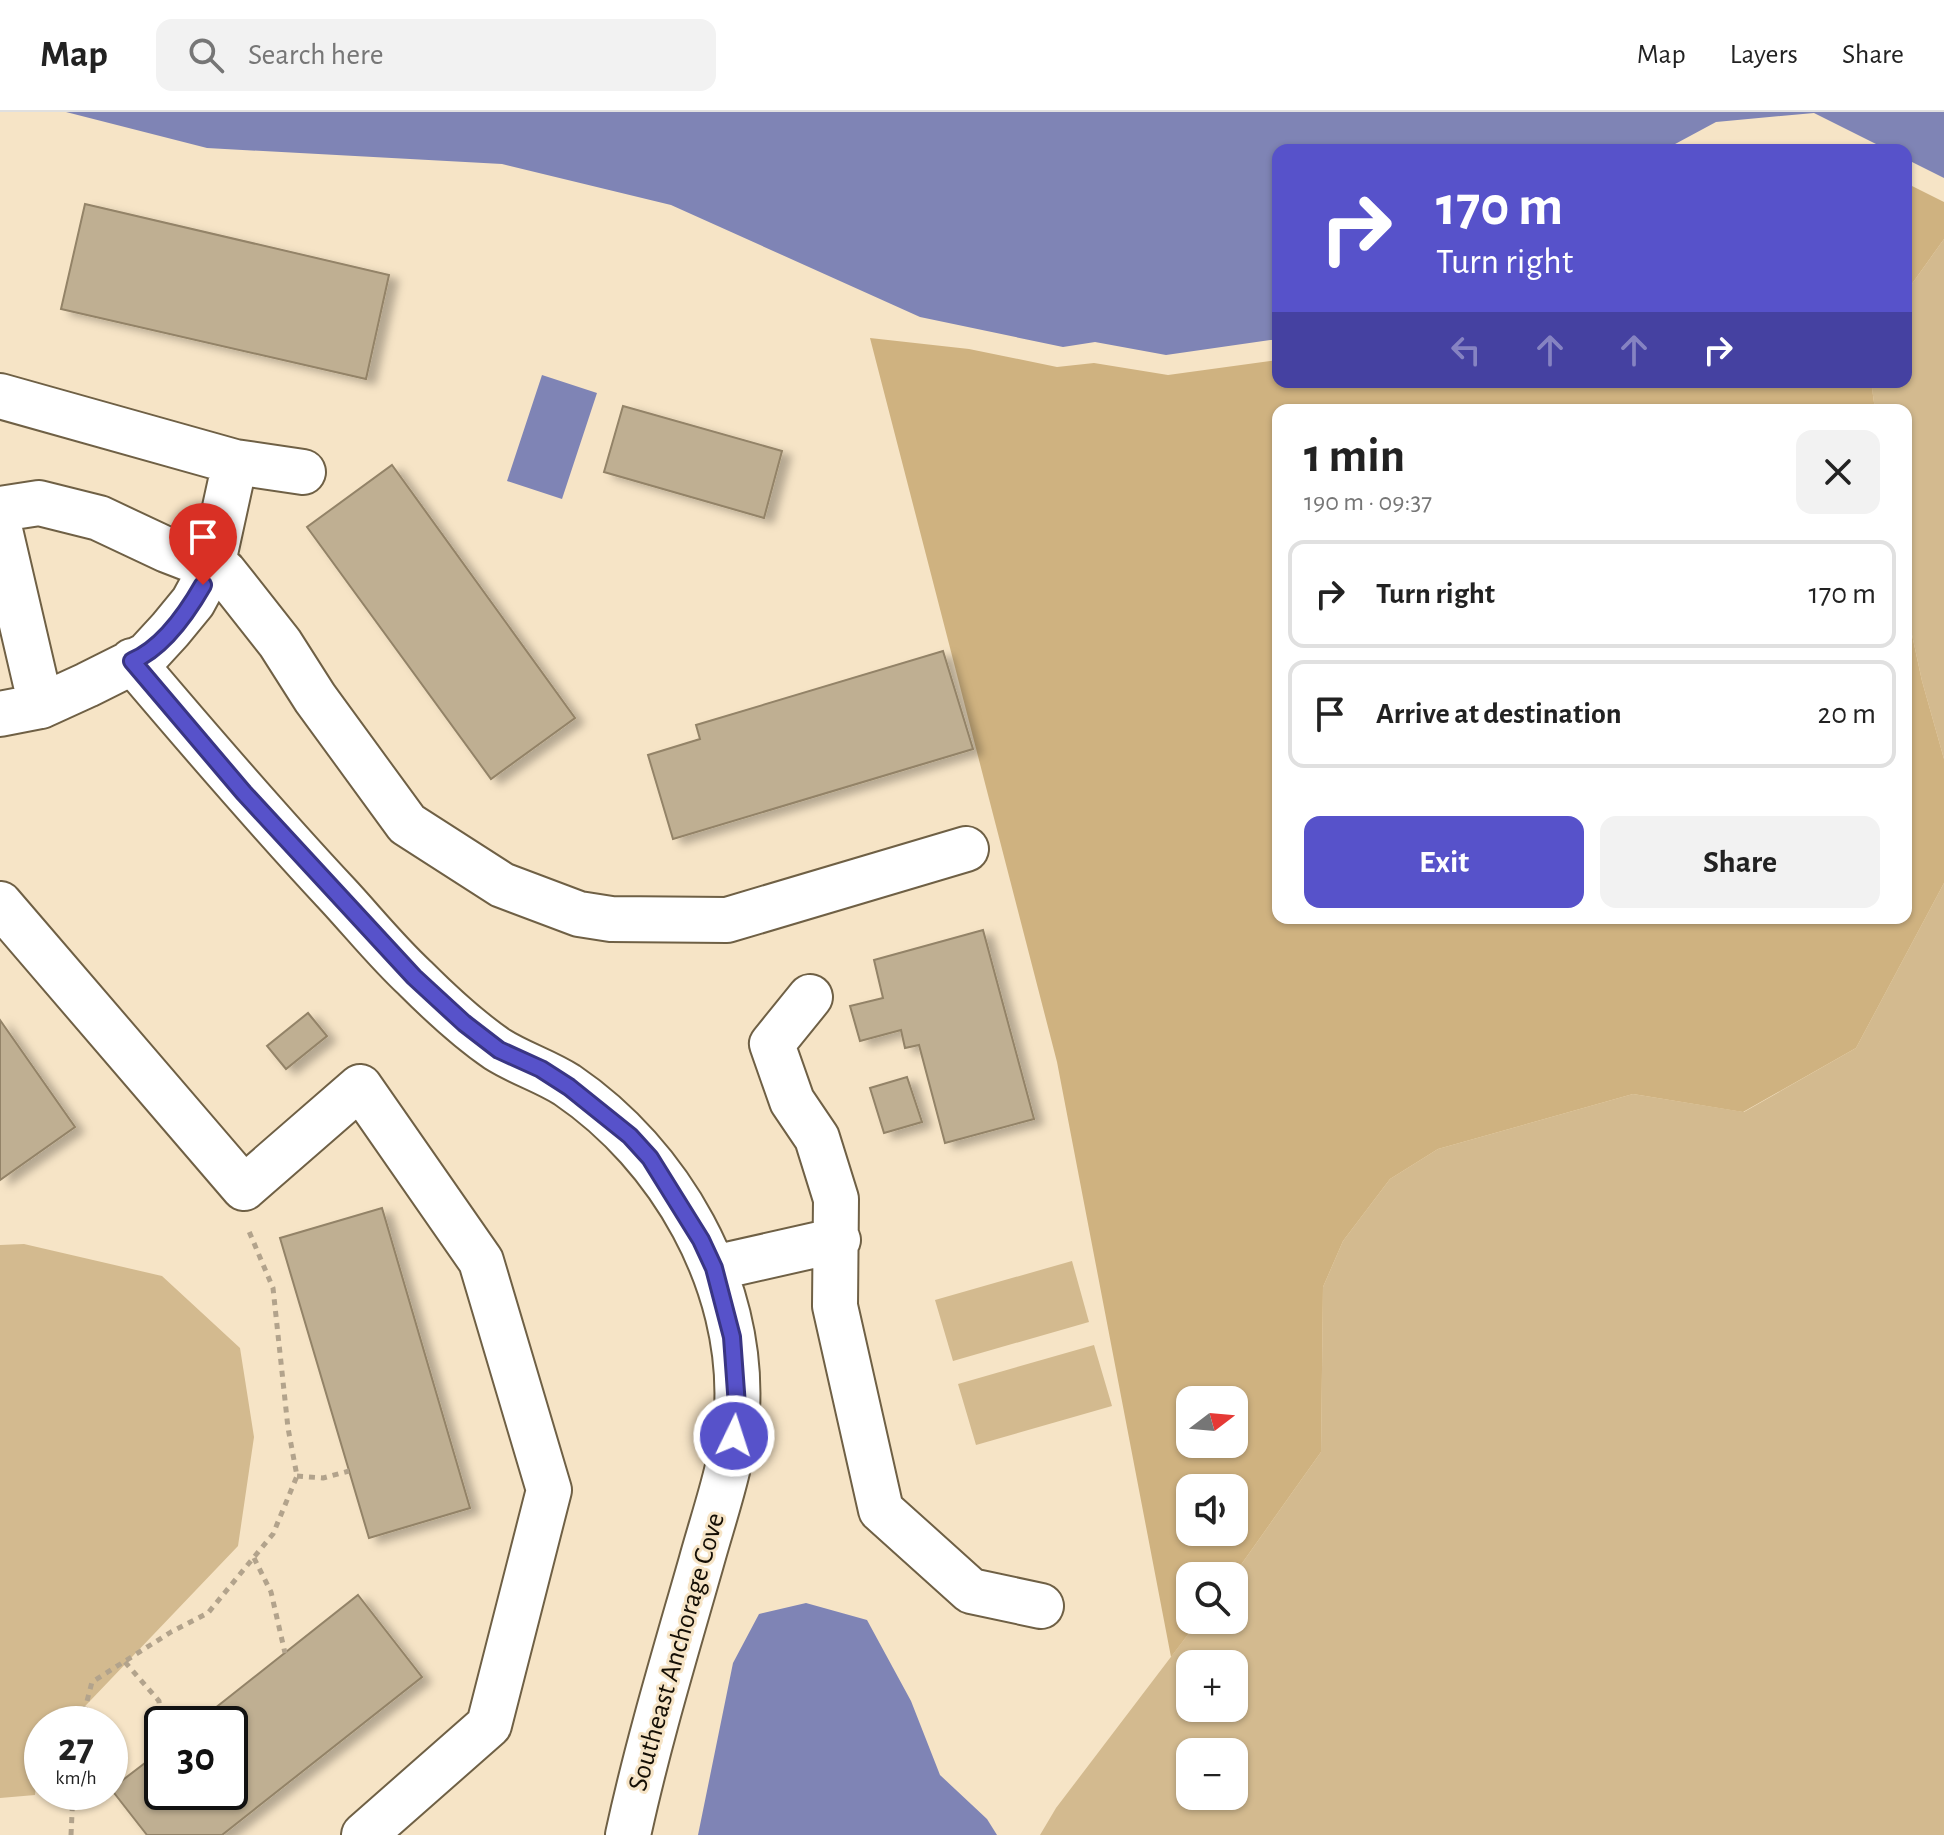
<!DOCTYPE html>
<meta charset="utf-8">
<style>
:root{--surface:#fff;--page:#f2f2f2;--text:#222;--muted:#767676;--line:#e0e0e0;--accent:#5752ca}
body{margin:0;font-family:"Alegreya Sans",sans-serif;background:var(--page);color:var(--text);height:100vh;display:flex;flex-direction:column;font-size:30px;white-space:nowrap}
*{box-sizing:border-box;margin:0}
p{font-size:26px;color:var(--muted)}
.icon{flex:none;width:44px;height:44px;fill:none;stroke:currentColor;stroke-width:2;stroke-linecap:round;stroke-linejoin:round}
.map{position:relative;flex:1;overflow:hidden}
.side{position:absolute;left:1272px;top:292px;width:640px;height:520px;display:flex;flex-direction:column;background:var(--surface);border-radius:16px;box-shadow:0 2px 6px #0004}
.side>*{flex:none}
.hud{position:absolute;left:1272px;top:32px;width:640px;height:244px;border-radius:16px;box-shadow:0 2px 6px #0004;background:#5752ca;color:#fff;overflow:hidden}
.needle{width:52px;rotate:74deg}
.buttons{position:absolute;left:1176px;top:1274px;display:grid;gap:16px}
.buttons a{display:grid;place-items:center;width:72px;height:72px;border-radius:16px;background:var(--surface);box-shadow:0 2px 6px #0004;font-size:40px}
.speed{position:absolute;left:24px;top:1594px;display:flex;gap:16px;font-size:40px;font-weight:700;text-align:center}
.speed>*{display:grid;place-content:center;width:104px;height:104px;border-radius:50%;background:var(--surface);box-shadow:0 2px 6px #0004;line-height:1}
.speed small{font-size:20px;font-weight:400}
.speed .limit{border:4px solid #111;border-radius:12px;background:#fff;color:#111}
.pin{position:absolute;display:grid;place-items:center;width:68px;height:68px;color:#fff;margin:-82px -34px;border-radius:50% 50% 50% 0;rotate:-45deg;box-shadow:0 0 8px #0007}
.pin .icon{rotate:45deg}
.me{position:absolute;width:88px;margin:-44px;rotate:4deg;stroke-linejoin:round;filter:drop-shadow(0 0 6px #0008)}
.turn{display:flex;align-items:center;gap:28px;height:168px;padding:0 32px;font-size:36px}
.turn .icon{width:104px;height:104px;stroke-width:2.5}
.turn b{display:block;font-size:56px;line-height:68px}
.lanes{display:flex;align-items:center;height:76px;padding:0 32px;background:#0003;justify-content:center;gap:40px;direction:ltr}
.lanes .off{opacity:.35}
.round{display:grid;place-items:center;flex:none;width:84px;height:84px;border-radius:16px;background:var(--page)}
.head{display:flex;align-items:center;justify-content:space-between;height:136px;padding:0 32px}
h1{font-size:48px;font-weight:600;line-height:60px}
.primary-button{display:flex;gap:16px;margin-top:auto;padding:16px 32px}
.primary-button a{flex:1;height:92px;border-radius:16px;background:var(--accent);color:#fff;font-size:32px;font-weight:600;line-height:92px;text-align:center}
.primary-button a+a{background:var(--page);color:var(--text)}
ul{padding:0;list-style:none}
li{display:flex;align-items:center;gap:24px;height:108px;margin:0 16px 12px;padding:0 16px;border:4px solid var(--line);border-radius:16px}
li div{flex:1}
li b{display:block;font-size:30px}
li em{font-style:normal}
header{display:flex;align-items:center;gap:48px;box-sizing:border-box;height:112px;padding:0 40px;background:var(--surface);border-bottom:2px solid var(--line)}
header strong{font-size:38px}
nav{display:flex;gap:44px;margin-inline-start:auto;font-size:28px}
.search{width:560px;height:72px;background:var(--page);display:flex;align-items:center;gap:20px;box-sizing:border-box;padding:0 28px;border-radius:16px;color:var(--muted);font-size:30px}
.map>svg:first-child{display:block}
.green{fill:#d3ba8f;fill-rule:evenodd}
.forest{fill:#cfb280;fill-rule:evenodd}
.water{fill:#7f84b5}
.building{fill:#bfaf92;stroke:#938367;stroke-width:2;filter:url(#shadow)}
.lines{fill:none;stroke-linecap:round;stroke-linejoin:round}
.minor-casing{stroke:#6f6045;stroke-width:48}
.path{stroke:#b2a38c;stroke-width:5;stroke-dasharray:6 6;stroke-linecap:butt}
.minor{stroke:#fff;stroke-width:44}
.route-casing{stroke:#393583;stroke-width:20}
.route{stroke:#5752ca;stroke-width:14}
.labels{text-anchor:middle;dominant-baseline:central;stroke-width:6;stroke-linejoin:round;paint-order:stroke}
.street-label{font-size:28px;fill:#140e05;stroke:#f6e4c6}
</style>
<header>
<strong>Map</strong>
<div class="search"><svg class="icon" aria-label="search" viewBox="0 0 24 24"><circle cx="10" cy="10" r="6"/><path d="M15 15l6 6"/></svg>Search here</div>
<nav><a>Map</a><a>Layers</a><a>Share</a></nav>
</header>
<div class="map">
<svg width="1944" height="1723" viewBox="0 0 1944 1723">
<defs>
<filter id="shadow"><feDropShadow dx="9" dy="5" stdDeviation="4" flood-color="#0004"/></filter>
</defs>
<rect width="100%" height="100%" fill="#f6e4c6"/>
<path class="green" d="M1944 127V647L1922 569 1906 495V298H1875L1872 276 1874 270H1906V184L1909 176Z
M1944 771V1723H1040L1056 1696 1199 1508H1234L1233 1464 1321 1340 1323 1175 1343 1129 1390 1067 1438 1037 1633 982 1744 1000 1856 936ZM1190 1552H1234V1596H1190ZM1190 1640H1234V1684H1190Z
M24 1132 162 1164 240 1236 254 1325 238 1434 68 1612H42V1639L39 1643 35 1683 0 1686V1133Z
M1072 1149 1089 1210 953 1249 935 1188Z
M1094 1233 1112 1294 976 1333 958 1272Z"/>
<path class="forest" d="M1906 71 1944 90V127L1909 176 1906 184Z
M870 226 969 237 1057 255 1094 251 1168 263 1278 248V270H1874L1872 276 1875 298H1278V806H1906V495L1922 569 1944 647V771L1856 936 1743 1000 1633 982 1438 1037 1390 1067 1343 1129 1323 1175 1321 1340 1233 1464H1190V1508H1199L1171 1545 1057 950ZM1190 1288H1234V1332H1190ZM1190 1376H1234V1420H1190Z"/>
<path class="water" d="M66 0H1944V66L1906 47V38H1888L1814 1 1716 10 1664 38H1278V227L1166 243 1095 230 1063 235 920 205 671 93 502 52 207 36Z
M542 263 597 281 562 387 507 369Z
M806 1491 867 1508 911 1589 940 1663 987 1707 997 1723H698L733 1551 759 1502Z"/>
<path class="building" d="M85 92 389 163 366 267 61 197Z
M623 294 782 339 764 406 604 360Z
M392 353 575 606 491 667 307 415Z
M943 539 973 637 673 727 648 643 700 627 696 613Z
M983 818 1034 1007 945 1031 919 933 905 936 901 918 860 929 850 894 883 886 874 848Z
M308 901 327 924 286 957 267 934Z
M0 908 75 1015 0 1068Z
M907 965 922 1010 884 1021 870 976Z
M382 1096 470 1396 369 1426 280 1126Z
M358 1483 422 1565 222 1723H147L111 1677 162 1638V1680H230V1612H195Z"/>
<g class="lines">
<defs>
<path id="minor" d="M0 284 235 350 303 360
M0 397 39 391 99 406 167 438 224 460 280 531 315 586 407 712 502 773 579 802 611 807 727 808 966 737
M0 418 41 594
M132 549C199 628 266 706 337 782 363 810 387 840 415 866 440 891 468 917 497 937 519 951 545 959 567 973 670 1043 744 1171 737 1298 733 1352 715 1400 701 1451 675 1542 648 1631 628 1723
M0 602 41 594 87 573 147 543 170 518 193 490 212 455 235 350
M0 792 244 1076 360 975 481 1149 549 1378 489 1613 364 1723
M810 885 772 932 792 989 817 1026 836 1087 835 1194 881 1398 971 1479 1041 1494
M714 1156 838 1128"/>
</defs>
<use href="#minor" class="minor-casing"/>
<path class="path" d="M297 1364 323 1366 349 1359
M254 1446 271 1480 285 1541
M125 1550 159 1589 162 1636
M81 1612 92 1570 171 1520 208 1501 273 1422 297 1364 288 1316 273 1176 248 1117
M71 1723 73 1680"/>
<use href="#minor" class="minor"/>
</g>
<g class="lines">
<defs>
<path id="route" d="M203 473C187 501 163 536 132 549L244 681 414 865 464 911 499 938 541 957 569 975 630 1024 650 1046 701 1128 714 1156 732 1225 737 1294 734 1324"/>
</defs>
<use href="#route" class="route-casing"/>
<use href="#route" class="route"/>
</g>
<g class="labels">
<g class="street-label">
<text transform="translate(677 1540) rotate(-74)">Southeast Anchorage Cove</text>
</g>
</g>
</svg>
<div class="buttons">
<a><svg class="needle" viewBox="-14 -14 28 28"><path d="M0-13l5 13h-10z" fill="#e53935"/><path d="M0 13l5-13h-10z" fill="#767676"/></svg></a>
<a><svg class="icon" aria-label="sound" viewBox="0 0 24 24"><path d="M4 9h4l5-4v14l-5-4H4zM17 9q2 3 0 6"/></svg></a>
<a><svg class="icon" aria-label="search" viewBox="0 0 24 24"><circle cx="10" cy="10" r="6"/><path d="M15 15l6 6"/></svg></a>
<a>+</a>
<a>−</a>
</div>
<div class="speed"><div>27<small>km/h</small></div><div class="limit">30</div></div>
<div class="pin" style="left:203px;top:473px;background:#d93025"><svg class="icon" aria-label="arrive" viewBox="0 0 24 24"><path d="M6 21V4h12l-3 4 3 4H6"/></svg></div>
<svg class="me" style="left:734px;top:1324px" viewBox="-20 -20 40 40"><circle r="17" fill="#5752ca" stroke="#fff" stroke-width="3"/><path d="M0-11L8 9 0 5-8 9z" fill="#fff"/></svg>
<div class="hud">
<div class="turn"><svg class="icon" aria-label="right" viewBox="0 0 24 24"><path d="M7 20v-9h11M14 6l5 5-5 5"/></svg><div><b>170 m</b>Turn right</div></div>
<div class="lanes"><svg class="icon off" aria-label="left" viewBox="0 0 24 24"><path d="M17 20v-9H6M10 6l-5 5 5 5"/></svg><svg class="icon off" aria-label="ahead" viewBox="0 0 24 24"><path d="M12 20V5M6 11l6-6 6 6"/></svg><svg class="icon off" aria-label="ahead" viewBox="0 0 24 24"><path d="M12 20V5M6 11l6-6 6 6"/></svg><svg class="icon" aria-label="right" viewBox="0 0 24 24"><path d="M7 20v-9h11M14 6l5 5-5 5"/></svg></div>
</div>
<section class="side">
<div class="head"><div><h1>1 min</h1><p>190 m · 09:37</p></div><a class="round"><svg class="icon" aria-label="close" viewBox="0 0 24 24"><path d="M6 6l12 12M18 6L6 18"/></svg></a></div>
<ul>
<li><svg class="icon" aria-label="right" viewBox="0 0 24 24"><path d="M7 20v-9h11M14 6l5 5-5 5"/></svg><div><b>Turn right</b></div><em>170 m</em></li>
<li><svg class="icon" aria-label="arrive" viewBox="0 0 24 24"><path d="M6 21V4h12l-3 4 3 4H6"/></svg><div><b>Arrive at destination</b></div><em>20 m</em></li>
</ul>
<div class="primary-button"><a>Exit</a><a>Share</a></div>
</section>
</div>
